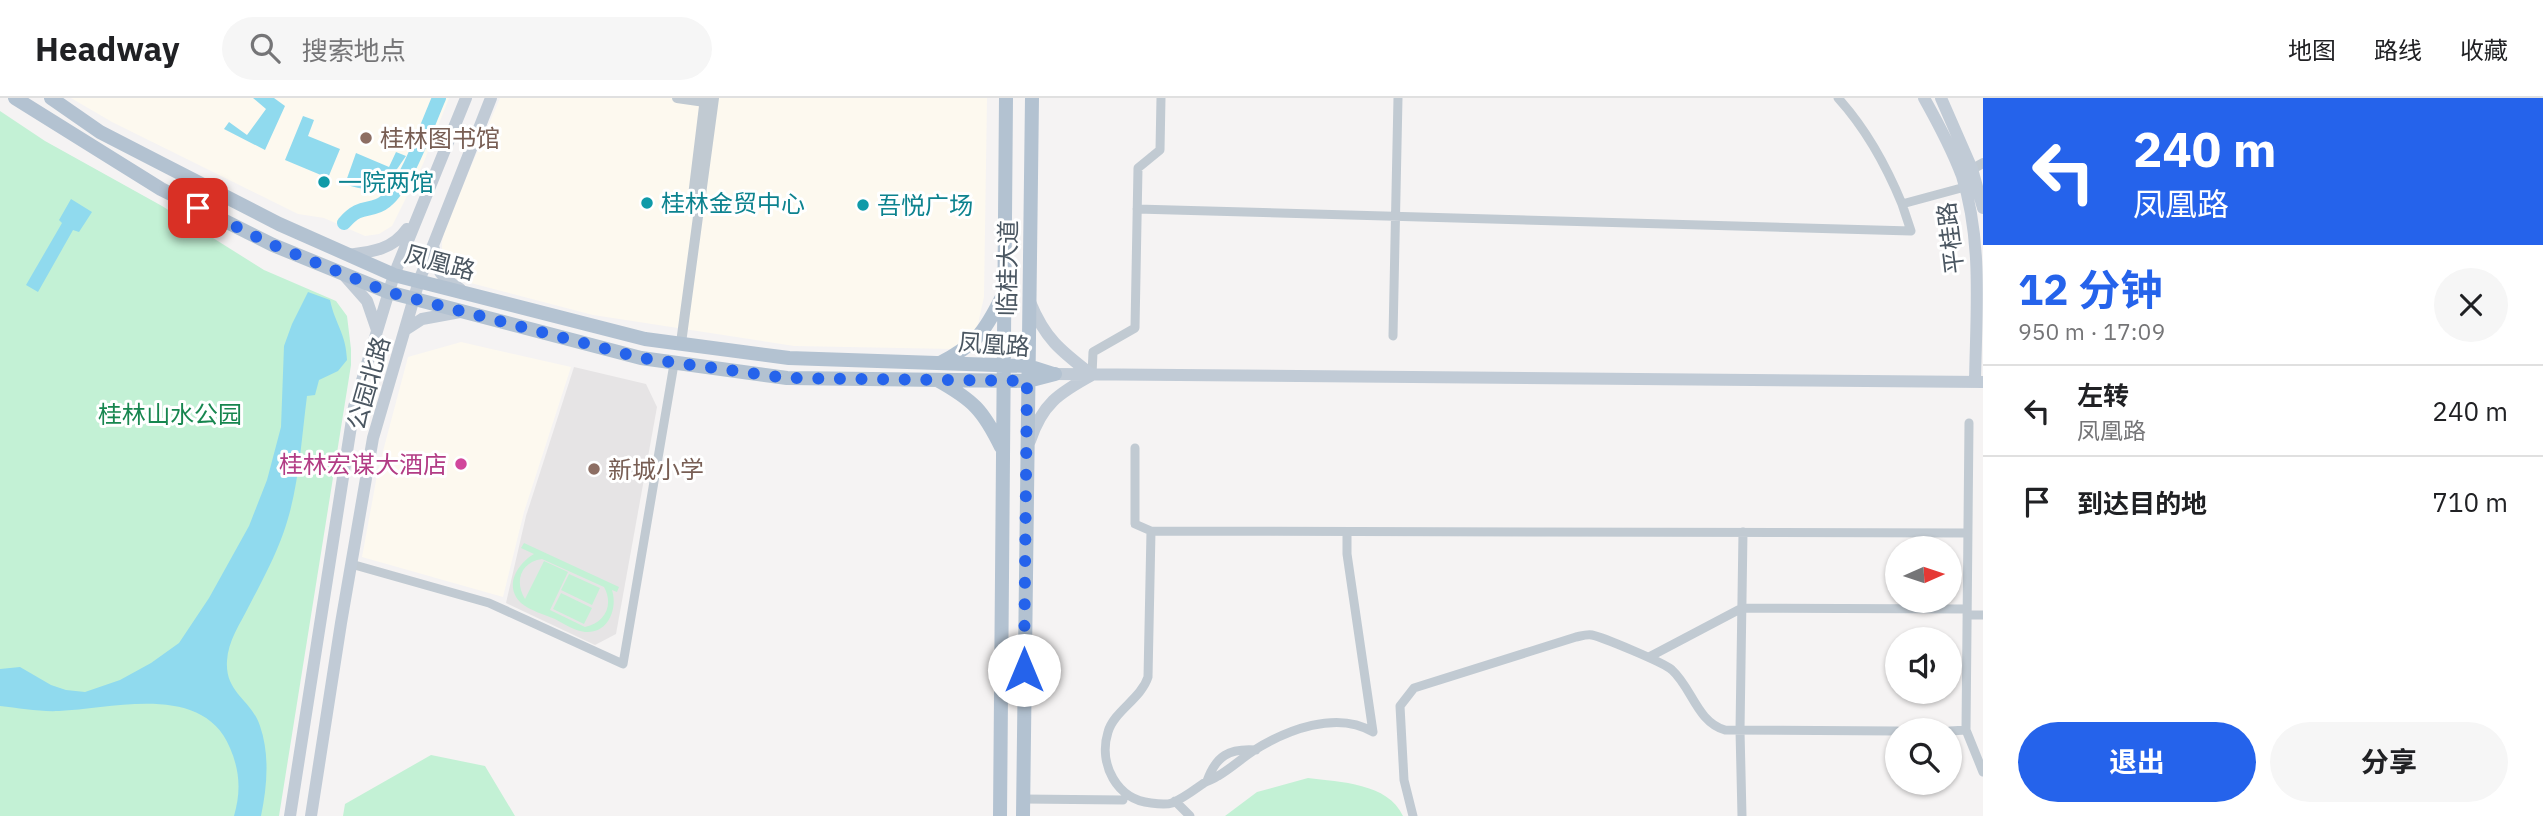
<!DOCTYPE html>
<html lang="zh">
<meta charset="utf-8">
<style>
:root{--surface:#fff;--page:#f6f6f6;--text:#202124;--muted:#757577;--line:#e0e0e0;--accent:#2563eb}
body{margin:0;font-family:"IBM Plex Sans","Noto Sans SC",sans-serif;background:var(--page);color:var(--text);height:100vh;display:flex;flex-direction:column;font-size:26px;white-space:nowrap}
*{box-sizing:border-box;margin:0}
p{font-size:23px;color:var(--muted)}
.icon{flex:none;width:38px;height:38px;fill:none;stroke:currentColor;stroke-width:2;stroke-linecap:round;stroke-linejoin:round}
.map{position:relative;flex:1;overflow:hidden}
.panel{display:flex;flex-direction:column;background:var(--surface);width:560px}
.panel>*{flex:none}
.banner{background:#2563eb;color:#fff;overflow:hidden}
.needle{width:46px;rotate:87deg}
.buttons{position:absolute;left:1885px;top:438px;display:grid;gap:14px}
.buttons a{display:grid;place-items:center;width:77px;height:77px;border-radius:50%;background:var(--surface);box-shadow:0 2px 5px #0004;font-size:35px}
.pin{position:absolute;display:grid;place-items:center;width:60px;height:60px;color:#fff;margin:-30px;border-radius:14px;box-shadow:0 4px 10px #0006}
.me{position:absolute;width:77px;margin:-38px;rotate:0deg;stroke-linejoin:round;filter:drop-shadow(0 0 5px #0008)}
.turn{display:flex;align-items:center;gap:24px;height:147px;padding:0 35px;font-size:32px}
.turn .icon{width:91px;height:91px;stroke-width:2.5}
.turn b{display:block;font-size:49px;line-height:60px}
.round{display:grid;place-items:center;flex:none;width:74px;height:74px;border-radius:37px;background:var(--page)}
.summary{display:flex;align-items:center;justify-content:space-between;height:119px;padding:0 35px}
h1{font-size:42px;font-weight:700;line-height:52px;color:var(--accent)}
.button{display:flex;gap:14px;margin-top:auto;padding:14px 35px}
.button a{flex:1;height:80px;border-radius:42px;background:var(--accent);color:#fff;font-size:28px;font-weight:700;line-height:80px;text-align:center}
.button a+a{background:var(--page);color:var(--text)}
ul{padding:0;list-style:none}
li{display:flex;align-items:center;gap:21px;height:91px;padding:0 35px;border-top:2px solid var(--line)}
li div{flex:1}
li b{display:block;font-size:26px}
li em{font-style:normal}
header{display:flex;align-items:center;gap:42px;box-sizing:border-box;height:98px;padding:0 35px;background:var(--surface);border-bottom:2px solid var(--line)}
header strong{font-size:33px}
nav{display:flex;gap:38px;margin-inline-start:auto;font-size:24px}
.search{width:490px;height:63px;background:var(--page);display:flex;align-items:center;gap:18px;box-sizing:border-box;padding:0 24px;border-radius:38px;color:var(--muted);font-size:26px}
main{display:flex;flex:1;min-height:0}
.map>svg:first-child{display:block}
.commercial{fill:#fdf9ef}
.education{fill:#e6e4e5}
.green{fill:#c3f1d5;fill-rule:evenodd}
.water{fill:#90daee}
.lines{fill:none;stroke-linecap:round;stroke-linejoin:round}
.river{stroke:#90daee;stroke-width:14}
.minor{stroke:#c1cad2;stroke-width:9}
.tertiary{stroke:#c1cad2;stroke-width:10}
.secondary{stroke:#c1cbd6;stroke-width:12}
.primary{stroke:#b3c2d1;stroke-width:14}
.route{stroke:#2563eb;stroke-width:12;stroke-dasharray:0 21.6}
.education-dot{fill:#8d6e63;stroke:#fff;stroke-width:2.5}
.culture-dot{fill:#0f9aa8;stroke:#fff;stroke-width:2.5}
.hotel-dot{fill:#d1479c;stroke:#fff;stroke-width:2.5}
.labels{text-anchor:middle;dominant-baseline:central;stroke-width:6;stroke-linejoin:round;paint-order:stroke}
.education-label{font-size:24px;fill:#785e54;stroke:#fff;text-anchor:start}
.culture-label{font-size:24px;fill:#0d838f;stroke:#fff;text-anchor:start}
.street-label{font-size:24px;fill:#4a5661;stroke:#fff}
.park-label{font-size:24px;fill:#17864f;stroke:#fff}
.hotel-label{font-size:24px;fill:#b23c85;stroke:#fff;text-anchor:end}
</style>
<header>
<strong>Headway</strong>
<div class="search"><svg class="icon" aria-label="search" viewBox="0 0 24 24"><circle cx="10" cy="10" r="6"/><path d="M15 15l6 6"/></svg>搜索地点</div>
<nav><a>地图</a><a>路线</a><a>收藏</a></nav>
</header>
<main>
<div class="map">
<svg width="1983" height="718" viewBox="0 0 1983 718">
<rect width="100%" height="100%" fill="#f5f3f3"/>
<path class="commercial" d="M71 0H449L423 66 392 128 379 136 365 138 324 120 298 116 112 24Z
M500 0H987L984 199 978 226 974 235 953 251 794 248 593 217 459 182 448 174 442 163V144L445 130Z
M461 244 571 269 524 414 503 499 362 459 378 372 408 259Z"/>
<path class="education" d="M574 269 646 286 657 309 616 536 595 547 506 505 526 418Z"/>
<path class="green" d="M0 13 45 43 162 108 264 172 336 203 347 218 351 251V267L279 718H0Z
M524 445 619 489 617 494 612 492C618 511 608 536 585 534 575 533 564 526 555 521 545 517 529 512 521 505 503 488 518 465 534 456L521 450ZM542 461 604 489C614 507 605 525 585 529L550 512 568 474 544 463 525 501C514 483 521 464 542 461Z
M569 476 600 490 592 507 561 492Z
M561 495 592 510 584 526 553 511Z
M431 657 485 668 515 718H343L345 706Z
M1308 680C1340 684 1388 685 1403 718H1225L1257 694Z"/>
<path class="water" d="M253 0H274L285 8 265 52 224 31 229 24 247 37 266 11Z
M303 18 314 22 308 38 340 51 328 80 285 62Z
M396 54 406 58C387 86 380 99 345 86L356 55 389 69Z
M71 101 92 114 79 134 73 132 38 194 26 187 62 125 59 122Z
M308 194 330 202C335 226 346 235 347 262L338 273 319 282 315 297 307 298C301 344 299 392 283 436 274 461 261 485 249 508 240 526 228 543 227 563 225 595 251 601 260 628 270 657 267 689 261 718H234C241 694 240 673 230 650 203 584 112 611 59 613 40 614 19 610 0 608V571L20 569 51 587 66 592 85 594 120 582 151 565 179 545 209 500 249 428 267 382 281 329 284 248 292 226Z"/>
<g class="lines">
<path class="river" d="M344 125C362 104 370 116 386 103 406 88 428 25 439 0"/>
<path class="minor" d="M1838 0C1867 32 1886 67 1902 106
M1137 111 1911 133 1902 106 1965 89
M1393 238 1398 0
M1092 277 1093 254 1135 230 1138 70 1160 52 1161 0
M1969 325 1966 632 1983 674
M1135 350V426L1151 433 1968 435
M1151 433 1148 579C1141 601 1114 613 1108 634 1098 666 1117 702 1151 705 1158 706 1166 707 1172 705 1184 700 1194 692 1204 685 1209 682 1214 681 1218 678 1230 671 1241 661 1253 653 1286 632 1337 612 1373 634
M1347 434V456L1373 634
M351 466 489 505 623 566 674 266
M1967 517H1983
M1649 559 1742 510 1967 511
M1950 633 1966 632
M1207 683C1216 658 1229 650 1256 652
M1023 701 1123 702
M1175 703 1190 718
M1413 718 1404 682 1400 608 1414 590 1576 539C1581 538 1587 536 1592 537 1602 539 1665 565 1672 572 1692 590 1697 624 1725 632L1897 633
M1742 718 1740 632 1743 434"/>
<path class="tertiary" d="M677 0 712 5
M1967 74 1983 65
M693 98 705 0
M681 245 714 0"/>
<path class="secondary" d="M1924 0C1938 25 1952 51 1962 78 1983 144 1976 216 1975 284
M1941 0 1972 71 1983 110
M434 151C434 171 443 181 460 191
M348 157C372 154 392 152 407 131
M344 177 367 203 377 232
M405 232 422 221 460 214
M1055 276 1983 284
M1030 343C1042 306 1059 295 1092 277 1061 253 1045 241 1030 204
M290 718 354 309 394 177 466 0
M311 718 341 525 373 340 419 183 491 0"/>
<path class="primary" d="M15 0 161 91 273 147 388 194 641 260 787 280 1028 283 1055 276
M51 0 100 34 168 69 279 126 394 177 645 241 789 260 1028 268 1053 276
M940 265C975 247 984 235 1001 201
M937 282C973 302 983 312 1001 349
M1000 718 1006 0
M1023 718 1032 0"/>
</g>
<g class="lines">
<path class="route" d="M198 110 273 147 388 194 641 260 787 280 1027 283 1024 572"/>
</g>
<g class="education-dot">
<circle cx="366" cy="40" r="7"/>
<circle cx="594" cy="371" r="7"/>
</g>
<g class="culture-dot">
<circle cx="324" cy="84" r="7"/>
<circle cx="647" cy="105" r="7"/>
<circle cx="863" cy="107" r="7"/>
</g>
<circle class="hotel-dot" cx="461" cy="366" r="7"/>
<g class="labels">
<g class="education-label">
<text x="380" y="40">桂林图书馆</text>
<text x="608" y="371">新城小学</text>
</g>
<g class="culture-label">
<text x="338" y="84">一院两馆</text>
<text x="661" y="105">桂林金贸中心</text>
<text x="877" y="107">吾悦广场</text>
</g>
<g class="street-label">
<text transform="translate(1950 140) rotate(-97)">平桂路</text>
<text transform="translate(440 164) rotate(15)">凤凰路</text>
<text transform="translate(1007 170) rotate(-89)">临桂大道</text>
<text transform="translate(994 246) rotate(4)">凤凰路</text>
<text transform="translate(368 285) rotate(-74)">公园北路</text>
</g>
<g class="park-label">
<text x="170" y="316">桂林山水公园</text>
</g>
<g class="hotel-label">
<text x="447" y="366">桂林宏谋大酒店</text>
</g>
</g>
</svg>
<div class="buttons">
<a><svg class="needle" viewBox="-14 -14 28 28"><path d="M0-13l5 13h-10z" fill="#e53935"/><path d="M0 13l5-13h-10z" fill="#757577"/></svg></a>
<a><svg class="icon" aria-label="sound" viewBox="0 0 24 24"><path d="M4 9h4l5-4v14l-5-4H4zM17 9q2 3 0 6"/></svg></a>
<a><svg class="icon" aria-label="search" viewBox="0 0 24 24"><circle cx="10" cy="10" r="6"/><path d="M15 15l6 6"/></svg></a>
</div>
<div class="pin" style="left:198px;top:110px;background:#d93025"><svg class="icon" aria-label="arrive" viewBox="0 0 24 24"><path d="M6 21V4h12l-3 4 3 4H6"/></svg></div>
<svg class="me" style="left:1024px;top:572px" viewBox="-20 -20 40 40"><circle r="19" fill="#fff"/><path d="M0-13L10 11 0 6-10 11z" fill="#2563eb"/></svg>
</div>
<section class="panel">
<div class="banner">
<div class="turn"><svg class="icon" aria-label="left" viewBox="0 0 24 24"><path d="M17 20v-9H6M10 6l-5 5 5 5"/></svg><div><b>240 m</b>凤凰路</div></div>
</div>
<div class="summary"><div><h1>12 分钟</h1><p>950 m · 17:09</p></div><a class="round"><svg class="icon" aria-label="close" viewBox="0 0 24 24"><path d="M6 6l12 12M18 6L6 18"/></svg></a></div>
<ul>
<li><svg class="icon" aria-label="left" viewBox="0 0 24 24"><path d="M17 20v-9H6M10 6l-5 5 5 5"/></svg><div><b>左转</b><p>凤凰路</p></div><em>240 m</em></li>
<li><svg class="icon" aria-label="arrive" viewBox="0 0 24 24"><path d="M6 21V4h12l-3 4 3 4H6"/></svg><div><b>到达目的地</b></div><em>710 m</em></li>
</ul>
<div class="button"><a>退出</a><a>分享</a></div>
</section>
</main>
